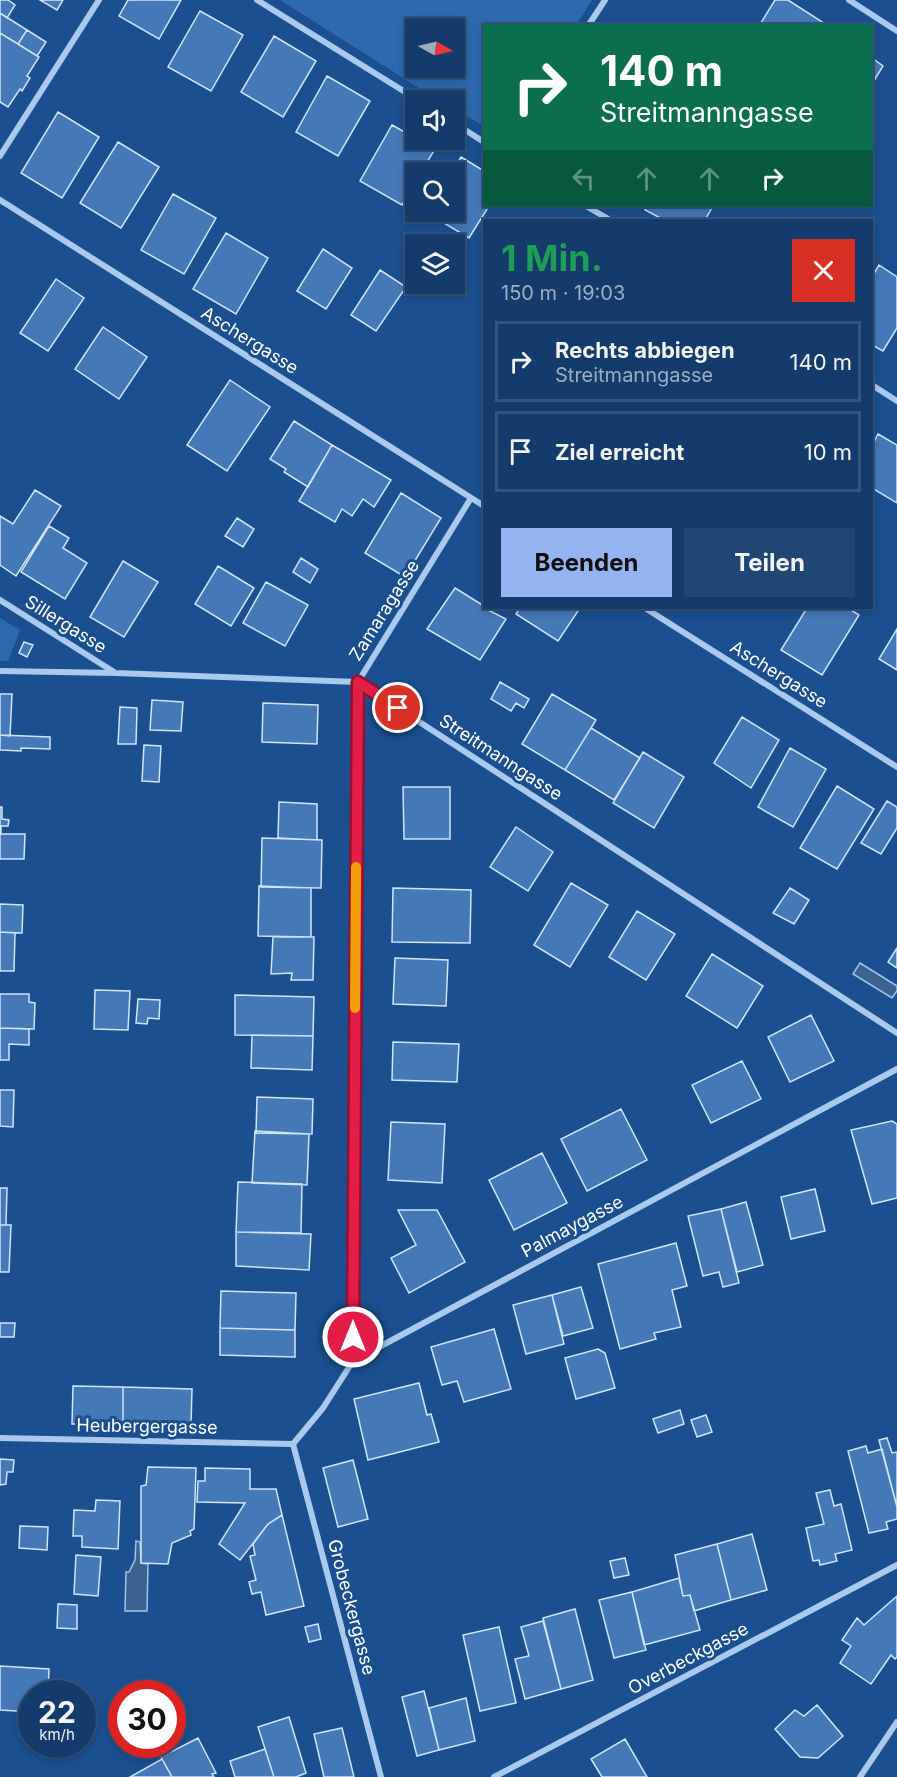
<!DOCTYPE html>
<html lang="de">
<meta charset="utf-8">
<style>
:root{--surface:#143b6b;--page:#214673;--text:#f1f3f6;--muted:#9dadc1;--line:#33557e;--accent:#95b2f1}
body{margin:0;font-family:Inter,sans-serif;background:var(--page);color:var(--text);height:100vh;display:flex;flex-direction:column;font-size:22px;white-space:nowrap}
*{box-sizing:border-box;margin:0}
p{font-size:20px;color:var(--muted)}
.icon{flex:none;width:33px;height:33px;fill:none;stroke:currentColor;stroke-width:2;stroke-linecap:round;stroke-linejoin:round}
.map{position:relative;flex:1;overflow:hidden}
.drawer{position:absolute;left:483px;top:219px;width:390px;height:390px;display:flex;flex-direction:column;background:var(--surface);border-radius:0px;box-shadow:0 3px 9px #0003,0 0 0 2px var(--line)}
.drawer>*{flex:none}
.banner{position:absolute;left:483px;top:24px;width:390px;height:183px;border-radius:0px;box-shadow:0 3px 9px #0003,0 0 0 2px var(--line);background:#0b6e4f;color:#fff;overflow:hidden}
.needle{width:39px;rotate:98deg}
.controls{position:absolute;left:405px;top:18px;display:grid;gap:12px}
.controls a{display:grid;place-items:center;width:60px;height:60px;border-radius:0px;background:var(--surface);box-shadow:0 3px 9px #0003,0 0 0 2px var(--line);font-size:30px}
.speed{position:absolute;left:18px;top:1680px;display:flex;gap:12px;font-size:30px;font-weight:700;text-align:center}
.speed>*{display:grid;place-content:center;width:78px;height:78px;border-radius:50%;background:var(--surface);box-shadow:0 3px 9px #0003,0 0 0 2px var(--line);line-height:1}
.speed small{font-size:15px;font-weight:400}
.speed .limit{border:9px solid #d22;background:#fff;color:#111}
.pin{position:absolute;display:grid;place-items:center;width:51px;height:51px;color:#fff;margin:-26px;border:3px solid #fff;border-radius:50%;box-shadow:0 2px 6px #0007}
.me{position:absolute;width:66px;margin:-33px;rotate:0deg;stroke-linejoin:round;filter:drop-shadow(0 0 4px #0008)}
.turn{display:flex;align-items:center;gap:21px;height:126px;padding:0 18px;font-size:27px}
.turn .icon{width:78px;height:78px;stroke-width:2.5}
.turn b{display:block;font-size:42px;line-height:51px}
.lanes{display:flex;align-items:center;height:57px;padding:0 18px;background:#0003;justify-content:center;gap:30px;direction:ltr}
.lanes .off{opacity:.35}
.round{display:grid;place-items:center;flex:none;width:63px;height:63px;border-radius:0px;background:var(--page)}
.summary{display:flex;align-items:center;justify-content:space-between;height:102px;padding:0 18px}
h1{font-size:36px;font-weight:700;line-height:45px;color:#1e9e55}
.primary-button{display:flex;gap:12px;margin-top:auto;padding:12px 18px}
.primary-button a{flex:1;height:69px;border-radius:0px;background:var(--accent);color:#111;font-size:24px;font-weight:700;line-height:69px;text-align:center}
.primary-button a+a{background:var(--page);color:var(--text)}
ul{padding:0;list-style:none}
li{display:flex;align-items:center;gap:18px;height:81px;margin:0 12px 9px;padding:0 6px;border:3px solid var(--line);border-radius:0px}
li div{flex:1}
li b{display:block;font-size:22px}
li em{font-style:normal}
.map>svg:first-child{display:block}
.green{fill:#2e69ad;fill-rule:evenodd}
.water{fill:#3c6290;stroke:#9cc4f0;stroke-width:1.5}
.building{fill:#4478b7;stroke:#cfe3fa;stroke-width:1.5}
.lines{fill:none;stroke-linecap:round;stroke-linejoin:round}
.street{stroke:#a9c9ee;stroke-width:6}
.route-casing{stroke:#92132f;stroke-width:15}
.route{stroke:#e11d48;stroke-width:10}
.slow{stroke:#f59e0b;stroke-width:10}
.labels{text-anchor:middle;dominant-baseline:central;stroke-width:6;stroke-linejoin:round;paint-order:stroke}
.street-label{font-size:18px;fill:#fff;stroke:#1b4f8f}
</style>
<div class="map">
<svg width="897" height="1777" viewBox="0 0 897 1777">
<rect width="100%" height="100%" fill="#1b4f8f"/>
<path class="green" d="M280 0H592L576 25 484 26V126L455 110 454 100H438ZM416 28H454V68H416Z
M0 618 20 630 8 661H0Z"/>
<path class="water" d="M860 963 897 986V991L892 998 853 974Z
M136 1541 140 1542 141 1563 148 1564 147 1611H125L126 1572H129L135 1560Z"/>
<path class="building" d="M0 0H8L15 5 7 18 0 13Z
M40 0H63L57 10Z
M128 0H181L159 39 119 16Z
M775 0H788L827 25 759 26Z
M200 11 243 35 211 91 168 67Z
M0 13 27 30 18 44 0 33Z
M27 30 46 42 37 56 18 44Z
M0 33 39 57 27 76 30 78 22 91 20 89 8 107 0 102Z
M274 36 316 61 283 117 241 92Z
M872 58 883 66 872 84Z
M327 76 370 101 338 156 296 132Z
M58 112 99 137 62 198 21 173Z
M392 125 435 149 421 172H416V183L402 205 360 181Z
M118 142 159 167 121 228 80 203Z
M461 157 484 171V206H489L469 238 427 213 454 212V172H452Z
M173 194 216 218 184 274 141 250Z
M647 206H713L705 220H664L645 210Z
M226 233 268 258 236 314 193 289Z
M323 249 352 268 326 309 297 291Z
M879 265 897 277V328L883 351 872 345V277Z
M380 270 406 287 376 331 351 315Z
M56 279 84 298 48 351 20 333Z
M103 327 147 357 119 399 75 369Z
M230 380 270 407 227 471 187 445Z
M294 421 332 445 308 487 284 472 286 469 270 459Z
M878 434 897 445V503L872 488V446Z
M332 445 391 480 374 507 363 499 352 516 342 509 335 522 299 501Z
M35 490 61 506 16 576 0 565V516L13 524Z
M401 493 441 518 405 577 365 553Z
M237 518 254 529 243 547 225 536Z
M49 526 69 538 63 548 87 563 65 599 21 572Z
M301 558 318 569 310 583 293 572Z
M123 561 158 582 124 637 90 617Z
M218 566 254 588 231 626 195 604Z
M266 582 308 605 285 646 243 623Z
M455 588 484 606V608L506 619 480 660 427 629Z
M520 608H580L558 641 516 614Z
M807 608H848L859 615 822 675 781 650Z
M897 629V670L879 659Z
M24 642 33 645 27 657 19 653Z
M500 682 529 699 524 708 516 703 511 711 491 699Z
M0 694H12L10 736 0 735Z
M552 694 596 720 565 770 522 744Z
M152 700 183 702 181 731 150 730Z
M263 703 318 705 317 744 262 742Z
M120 707 137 708 136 744H118Z
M742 717 779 740 751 788 714 763Z
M591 728 640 758 614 800 565 770Z
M0 735 50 737V749L21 748V751L0 750Z
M144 745 161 746 159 782 142 781Z
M790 748 826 769 793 827 758 807Z
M643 752 684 777 654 828 613 803Z
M837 786 874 809 837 869 800 848Z
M403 787H450V839H404Z
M887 801 897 807V828L881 854 861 843Z
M279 802 317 804V840L278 838Z
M0 807H2V819L9 820 8 826H1V834H0Z
M516 827 553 852 528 891 490 867Z
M0 834H25L24 859H0Z
M262 838 322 840 321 888 261 887Z
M571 883 608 905 570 967 534 945Z
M259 886 311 888V937L258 936Z
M393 888 471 890 470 943 392 942Z
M790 888 809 900 794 924 773 913Z
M0 904 23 905 22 933 0 932Z
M637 911 675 934 646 980 609 957Z
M0 932 15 933 14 971H0Z
M273 937H314L313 980H291L292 973 271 974Z
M897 948V968L888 962Z
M712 954 763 986 737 1028 686 996Z
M395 958 448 960 446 1006 393 1004Z
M95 990 130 991 128 1030 94 1029Z
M0 994H29V1002L35 1003 34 1029 0 1028Z
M235 995 314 997 313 1036 235 1035Z
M138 999 160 1000 159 1019 148 1018 147 1024 136 1023Z
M811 1015 834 1061 790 1082 768 1037Z
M0 1028 29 1029V1045L9 1044V1060H0Z
M252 1035 313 1036 312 1070 251 1068Z
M393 1042 459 1044 457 1082 392 1080Z
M742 1061 761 1099 711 1123 692 1085Z
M0 1090H14L13 1127 0 1126Z
M257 1097 313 1099 312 1134 256 1133Z
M621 1109 647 1160 587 1191 561 1139Z
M892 1121 897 1124V1198L872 1204 851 1130Z
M391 1122 445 1124 442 1183 388 1180Z
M255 1131 309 1134 307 1185 252 1183Z
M542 1153 567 1203 514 1230 489 1180Z
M238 1182 302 1184 301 1233 236 1232Z
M0 1188H7L6 1225H0Z
M815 1189 825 1231 791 1239 781 1197Z
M746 1202 763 1265 737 1272 721 1209Z
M721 1209 739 1283 723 1287 719 1272 703 1276 688 1216Z
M398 1210H437L465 1262 409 1293 391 1258 416 1245Z
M0 1225H11L9 1272H0Z
M236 1232 311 1234 309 1270 236 1266Z
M676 1243 687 1286 672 1290 681 1327 654 1333 656 1339 620 1349 598 1264Z
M581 1287 593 1328 563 1336 552 1295Z
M221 1291 296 1293 295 1330 220 1328Z
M552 1295 564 1344 526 1354 513 1305Z
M0 1323H15L14 1337H0Z
M220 1328 295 1330V1357L220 1355Z
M494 1329 511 1389 464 1402 457 1381 442 1385 431 1347Z
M598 1349 605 1353 615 1388 576 1399 565 1358Z
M419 1383 427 1415 431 1414 439 1442 368 1460 354 1399Z
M73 1386 123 1387V1424H72Z
M123 1387 192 1389 191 1425 123 1424Z
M680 1410 684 1424 658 1433 653 1419Z
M706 1415 712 1432 697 1437 691 1420Z
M887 1438 892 1453 897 1452V1507L879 1440Z
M866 1446 868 1453 882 1449 897 1507V1519L886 1522 888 1529 869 1533 848 1451Z
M0 1459 14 1460 13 1472H7L6 1484 0 1485Z
M353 1460 368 1519 338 1527 323 1468Z
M148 1467 196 1468 194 1529 190 1531 191 1535 172 1543 168 1564 141 1563V1486L146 1485Z
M205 1468 250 1469V1489H276L282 1515 268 1524 240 1560 219 1544 245 1503 197 1502 198 1481H205Z
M830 1490 834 1506 841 1504 852 1550 835 1554 837 1561 820 1565 819 1560 813 1561 806 1528 824 1524 816 1493Z
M96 1500 120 1501 118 1549 82 1547V1536H73L74 1510 95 1511Z
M282 1515 304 1606 266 1615 261 1592 252 1594 249 1582 256 1580 250 1556 255 1555 253 1544 268 1524Z
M20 1526 48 1527 47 1550 19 1548Z
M752 1534 767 1590 731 1600 717 1544Z
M717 1544 731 1600 694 1611 690 1595 683 1596 675 1555Z
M76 1555 101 1557 98 1596 74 1594Z
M625 1558 629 1575 614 1578 610 1561Z
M679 1578 683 1596 690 1595 700 1630 644 1645 632 1592Z
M632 1592 646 1650 614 1658 599 1600Z
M897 1596V1657L895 1659 891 1655 871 1684 840 1663 851 1646 842 1640 857 1618 864 1625Z
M58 1604 77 1605V1629L57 1628Z
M575 1609 593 1680 561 1689 543 1618Z
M543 1621 561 1689 525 1699 515 1659 529 1656 521 1627Z
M318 1624 321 1639 309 1642 305 1627Z
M499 1627 516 1703 480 1711 463 1635Z
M0 1666 49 1669 48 1694H32V1712L0 1710Z
M424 1691 439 1750 417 1756 402 1697Z
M466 1698 475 1741 439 1750 429 1708Z
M817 1705 843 1736 818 1758 800 1757 775 1729 795 1710 804 1716Z
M289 1717 306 1773 296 1777H274L258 1727Z
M342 1728 354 1777H324L314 1734Z
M198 1738 216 1773 212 1774 214 1777H172L161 1757Z
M625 1739 647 1777H602L591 1759Z
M265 1749 274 1777H235L230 1761Z
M162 1759 172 1777H130Z"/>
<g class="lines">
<path class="street" d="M257 0 418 100
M849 0 897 31
M588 26 605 0
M454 123 484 142
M0 156 99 0
M0 200 484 506
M586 206 610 220
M872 385 897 401
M0 600 114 672
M645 608 897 767
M0 671 116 673 358 682 897 1033
M353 1361 358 682 471 498
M0 1438 293 1444
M293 1444 323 1408 353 1361 897 1069
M293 1444 381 1777
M494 1777 897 1565
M860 1777 897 1722"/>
</g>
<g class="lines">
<defs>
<path id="route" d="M353 1337 358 682 398 708"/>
</defs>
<use href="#route" class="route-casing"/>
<use href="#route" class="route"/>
<path class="slow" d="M355 1008 356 867"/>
</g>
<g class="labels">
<g class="street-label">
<text transform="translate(250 340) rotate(32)">Aschergasse</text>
<text transform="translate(384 610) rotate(-58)">Zamaragasse</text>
<text transform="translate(66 624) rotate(32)">Sillergasse</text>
<text transform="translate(779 674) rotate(32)">Aschergasse</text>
<text transform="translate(501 757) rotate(33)">Streitmanngasse</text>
<text transform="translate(572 1226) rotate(-28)">Palmaygasse</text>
<text transform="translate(147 1426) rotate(1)">Heubergergasse</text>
<text transform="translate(352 1607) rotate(75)">Grobeckergasse</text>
<text transform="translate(688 1658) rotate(-28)">Overbeckgasse</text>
</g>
</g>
</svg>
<div class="controls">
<a><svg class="needle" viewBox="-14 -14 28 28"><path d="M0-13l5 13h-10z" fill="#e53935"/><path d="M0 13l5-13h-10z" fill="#9dadc1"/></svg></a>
<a><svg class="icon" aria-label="sound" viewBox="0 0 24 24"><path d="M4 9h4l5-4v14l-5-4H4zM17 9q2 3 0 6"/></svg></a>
<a><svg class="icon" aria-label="search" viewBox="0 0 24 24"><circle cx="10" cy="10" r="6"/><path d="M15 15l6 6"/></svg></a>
<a><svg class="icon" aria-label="layers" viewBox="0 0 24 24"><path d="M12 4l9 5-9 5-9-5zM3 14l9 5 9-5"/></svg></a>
</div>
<div class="speed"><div>22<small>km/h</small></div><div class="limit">30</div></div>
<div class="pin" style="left:398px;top:708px;background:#d93025"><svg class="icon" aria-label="arrive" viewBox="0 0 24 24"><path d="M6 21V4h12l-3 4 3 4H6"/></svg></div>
<svg class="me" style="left:353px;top:1337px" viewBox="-20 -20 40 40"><circle r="17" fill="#e11d48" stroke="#fff" stroke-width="3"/><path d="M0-11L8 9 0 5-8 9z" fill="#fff"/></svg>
<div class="banner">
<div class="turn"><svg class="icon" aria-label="right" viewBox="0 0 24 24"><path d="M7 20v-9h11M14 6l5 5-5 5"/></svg><div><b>140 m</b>Streitmanngasse</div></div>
<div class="lanes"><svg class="icon off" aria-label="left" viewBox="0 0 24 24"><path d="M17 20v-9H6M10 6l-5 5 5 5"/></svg><svg class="icon off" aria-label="ahead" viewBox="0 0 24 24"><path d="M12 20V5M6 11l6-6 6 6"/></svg><svg class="icon off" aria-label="ahead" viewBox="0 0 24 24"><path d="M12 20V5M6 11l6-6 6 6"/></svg><svg class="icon" aria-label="right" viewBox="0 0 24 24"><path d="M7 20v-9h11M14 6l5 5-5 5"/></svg></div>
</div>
<section class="drawer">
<div class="summary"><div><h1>1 Min.</h1><p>150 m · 19:03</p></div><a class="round" style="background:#d93025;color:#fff"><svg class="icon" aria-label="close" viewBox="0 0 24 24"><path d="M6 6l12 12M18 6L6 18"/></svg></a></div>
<ul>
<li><svg class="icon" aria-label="right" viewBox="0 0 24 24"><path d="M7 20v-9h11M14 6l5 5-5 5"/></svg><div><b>Rechts abbiegen</b><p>Streitmanngasse</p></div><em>140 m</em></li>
<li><svg class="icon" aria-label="arrive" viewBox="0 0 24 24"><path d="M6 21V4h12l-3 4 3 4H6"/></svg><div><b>Ziel erreicht</b></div><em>10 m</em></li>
</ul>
<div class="primary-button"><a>Beenden</a><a>Teilen</a></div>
</section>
</div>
